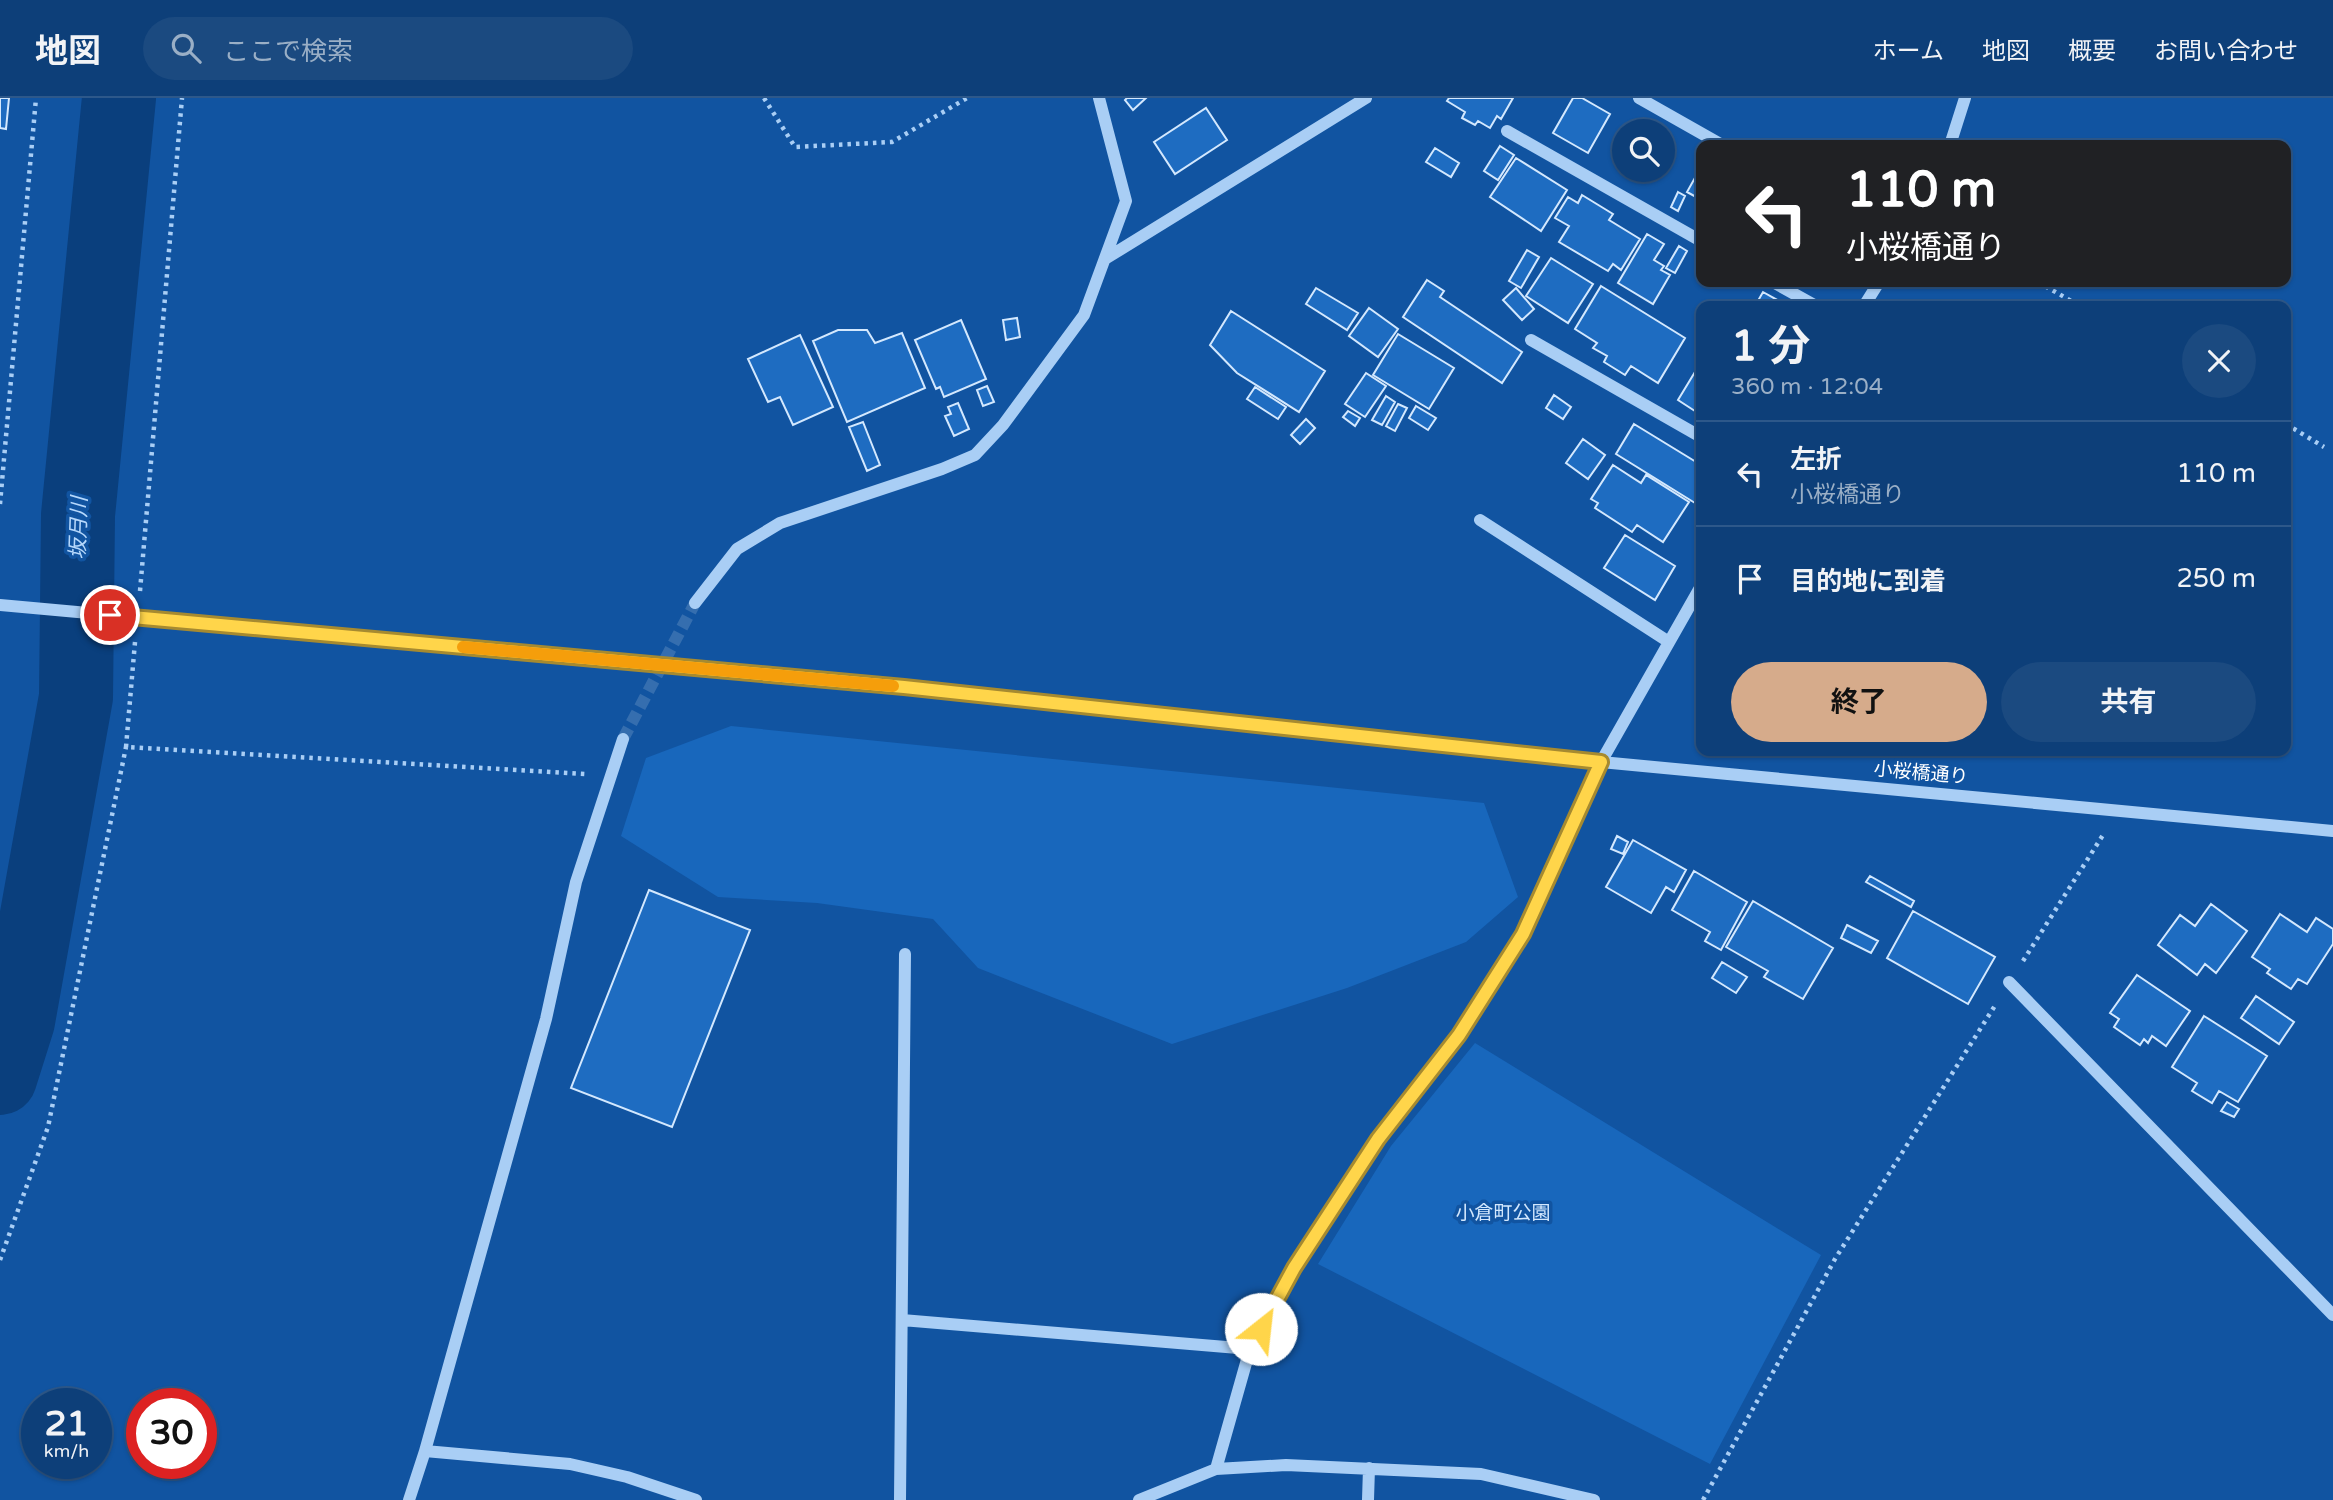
<!DOCTYPE html>
<html lang="ja">
<meta charset="utf-8">
<style>
:root{--surface:#0d3f79;--page:#1b4a80;--text:#f1f3f6;--muted:#9aafc6;--line:#2d588a;--accent:#d6ab8b}
body{margin:0;font-family:"Varela Round","Noto Sans JP",sans-serif;background:var(--page);color:var(--text);height:100vh;display:flex;flex-direction:column;font-size:26px;white-space:nowrap}
*{box-sizing:border-box;margin:0}
p{font-size:23px;color:var(--muted)}
.icon{flex:none;width:38px;height:38px;fill:none;stroke:currentColor;stroke-width:2;stroke-linecap:round;stroke-linejoin:round}
.map{position:relative;flex:1;overflow:hidden}
.drawer{position:absolute;left:1696px;top:203px;width:595px;height:455px;display:flex;flex-direction:column;background:var(--surface);border-radius:14px;box-shadow:0 2px 5px #0004,0 0 0 2px var(--line)}
.drawer>*{flex:none}
.top-card{position:absolute;left:1696px;top:42px;width:595px;height:147px;border-radius:14px;box-shadow:0 2px 5px #0004,0 0 0 2px var(--line);background:#202124;color:#fff;overflow:hidden}
.controls{position:absolute;left:1612px;top:21px;display:grid;gap:14px}
.controls a{display:grid;place-items:center;width:63px;height:63px;border-radius:50%;background:var(--surface);box-shadow:0 2px 5px #0004,0 0 0 2px var(--line);font-size:35px}
.speed{position:absolute;left:21px;top:1290px;display:flex;gap:14px;font-size:35px;font-weight:700;text-align:center}
.speed>*{display:grid;place-content:center;width:91px;height:91px;border-radius:50%;background:var(--surface);box-shadow:0 2px 5px #0004,0 0 0 2px var(--line);line-height:1}
.speed small{font-size:18px;font-weight:400}
.speed .limit{border:10px solid #d22;background:#fff;color:#111}
.pin{position:absolute;display:grid;place-items:center;width:60px;height:60px;color:#fff;margin:-30px;border:4px solid #fff;border-radius:50%;box-shadow:0 2px 7px #0007}
.me{position:absolute;width:77px;margin:-38px;rotate:29deg;stroke-linejoin:round;filter:drop-shadow(0 0 5px #0008)}
.turn{display:flex;align-items:center;gap:24px;height:147px;padding:0 35px;font-size:32px}
.turn .icon{width:91px;height:91px;stroke-width:2.5}
.turn b{display:block;font-size:49px;line-height:60px}
.round{display:grid;place-items:center;flex:none;width:74px;height:74px;border-radius:37px;background:var(--page)}
.overview{display:flex;align-items:center;justify-content:space-between;height:119px;padding:0 35px}
h1{font-size:42px;font-weight:700;line-height:52px}
.cta{display:flex;gap:14px;margin-top:auto;padding:14px 35px}
.cta a{flex:1;height:80px;border-radius:42px;background:var(--accent);color:#111;font-size:28px;font-weight:700;line-height:80px;text-align:center}
.cta a+a{background:var(--page);color:var(--text)}
ul{padding:0;list-style:none}
li{display:flex;align-items:center;gap:21px;height:105px;padding:0 35px;border-top:2px solid var(--line)}
li div{flex:1}
li b{display:block;font-size:26px}
li em{font-style:normal}
header{display:flex;align-items:center;gap:42px;box-sizing:border-box;height:98px;padding:0 35px;background:var(--surface);border-bottom:2px solid var(--line)}
header strong{font-size:33px}
nav{display:flex;gap:38px;margin-inline-start:auto;font-size:24px}
.search{width:490px;height:63px;background:var(--page);display:flex;align-items:center;gap:18px;box-sizing:border-box;padding:0 24px;border-radius:38px;color:var(--muted);font-size:26px}
.map>svg:first-child{display:block}
.green{fill:#1867bc}
.lines{fill:none;stroke-linecap:round;stroke-linejoin:round}
.river{stroke:#0a3f7d;stroke-width:74}
.building{fill:#1e6cc1;stroke:#d3e8fe;stroke-width:2}
.minor-tunnel{stroke:#356eaf;stroke-width:12;stroke-dasharray:12 6;stroke-linecap:butt}
.path{stroke:#a9cef5;stroke-width:4.5;stroke-dasharray:3.5 5;stroke-linecap:butt}
.minor{stroke:#a9cef5;stroke-width:12}
.minor-bridge{stroke:#a9cef5;stroke-width:12}
.route-casing{stroke:#a68a30;stroke-width:18}
.route{stroke:#ffd54a;stroke-width:12}
.slow{stroke:#f59e0b;stroke-width:12}
.labels{text-anchor:middle;dominant-baseline:central;stroke-width:7;stroke-linejoin:round;paint-order:stroke}
.street-label{font-size:19px;fill:#fff;stroke:#1154a1}
.park-label{font-size:19px;fill:#d3e8fe;stroke:#1154a1}
.water-label{font-size:21px;font-style:italic;fill:#b6d8fc;stroke:#1154a1}
</style>
<header>
<strong>地図</strong>
<div class="search"><svg class="icon" aria-label="search" viewBox="0 0 24 24"><circle cx="10" cy="10" r="6"/><path d="M15 15l6 6"/></svg>ここで検索</div>
<nav><a>ホーム</a><a>地図</a><a>概要</a><a>お問い合わせ</a></nav>
</header>
<div class="map">
<svg width="2333" height="1402" viewBox="0 0 2333 1402">
<rect width="100%" height="100%" fill="#1154a1"/>
<path class="green" d="M731 628 1484 705 1518 799 1466 844 1347 890 1172 946 978 870 933 821 817 805 718 799 621 738 646 660Z
M1475 945 1821 1157 1710 1366 1318 1166 1391 1048Z"/>
<g class="lines">
<path class="river" d="M0 980 18 923 76 599 78 417 119 0"/>
</g>
<path class="building" d="M0 0H9L6 31 0 30Z
M1127 0H1146L1133 12 1125 2Z
M1449 0H1513L1501 21 1497 18 1490 30 1478 23 1475 27 1462 20 1465 14 1447 3Z
M1573 0H1582L1610 16 1588 55 1553 35Z
M1206 10 1227 42 1175 76 1154 44Z
M1500 48 1514 57 1498 82 1484 73Z
M1435 50 1459 65 1451 79 1426 64Z
M1516 60 1567 92 1541 133 1490 99Z
M1701 69V108L1696 105 1698 100 1687 94Z
M1678 94 1685 98 1678 113 1671 109Z
M1582 97 1613 116 1609 122 1640 141 1621 172 1613 166 1608 173 1559 144 1569 128 1555 120 1568 99 1578 105Z
M1647 136 1664 146 1654 162 1664 168 1661 172 1670 177 1653 206 1618 185Z
M1679 148 1687 153 1675 175 1666 170Z
M1527 152 1539 159 1521 190 1509 183Z
M1551 160 1593 186 1568 225 1526 198Z
M1427 182 1444 193 1440 199 1522 254 1502 285 1403 219Z
M1601 188 1685 240 1658 285 1631 268 1625 277 1604 264 1607 258 1593 250 1597 245 1575 231Z
M1316 190 1358 215 1347 232 1306 206Z
M1516 190 1534 211 1522 222 1503 202Z
M1763 194 1788 208H1755Z
M1369 210 1398 231 1378 259 1349 238Z
M1231 213 1325 273 1299 314 1237 275 1210 247Z
M1017 220 1020 239 1006 242 1003 222Z
M961 222 986 281 944 299 940 289 936 291 915 242Z
M838 232H867L875 245 902 235 925 290 847 324 813 243Z
M1398 236 1454 270 1429 311 1373 277Z
M800 237 833 309 793 327 780 299 768 304 748 261Z
M1701 264V317L1678 302Z
M1366 275 1386 288 1365 319 1345 306Z
M987 288 994 304 983 308 977 292Z
M1255 289 1286 309 1278 321 1247 301Z
M1554 297 1571 309 1563 321 1546 310Z
M1386 298 1395 304 1382 327 1372 322Z
M958 305 969 331 954 338 945 318 951 316 948 309Z
M1398 306 1407 310 1395 333 1386 328Z
M1416 308 1436 320 1428 332 1409 320Z
M1348 313 1360 320 1355 328 1343 319Z
M1306 321 1315 330 1300 346 1291 337Z
M863 324 880 367 867 373 849 329Z
M1634 326 1701 367V404L1697 402 1695 405 1616 356Z
M1583 341 1605 357 1588 381 1566 365Z
M1613 367 1641 385 1646 377 1689 404 1663 444 1637 427 1632 434 1595 410 1598 405 1591 401Z
M1625 437 1675 468 1655 502 1604 470Z
M1617 738 1628 744 1623 756 1611 751Z
M1633 742 1686 772 1674 794 1666 789 1651 815 1606 789Z
M1694 773 1747 804 1721 852 1705 843 1710 834 1672 812Z
M1870 778 1914 803 1911 809 1866 784Z
M649 792 750 832 672 1029 571 990Z
M1753 803 1833 850 1803 901 1764 879 1768 873 1726 849Z
M2211 806 2247 833 2216 875 2205 866 2197 877 2158 847 2180 817 2195 828Z
M1913 813 1995 859 1968 906 1887 860Z
M2280 816 2307 834 2316 820 2333 831V846L2307 886 2298 881 2291 891 2267 875 2270 871 2252 859Z
M1847 827 1878 843 1871 855 1841 840Z
M1722 864 1747 879 1736 895 1712 880Z
M2137 877 2190 913 2166 948 2152 938 2148 945 2144 941 2140 947 2114 929 2119 921 2110 915Z
M2256 898 2294 924 2279 946 2241 920Z
M2204 918 2267 958 2238 1004 2219 993 2212 1005 2192 993 2197 985 2172 969Z
M2227 1004 2239 1011 2234 1019 2221 1013Z"/>
<g class="lines">
<path class="minor-tunnel" d="M623 641 695 505"/>
<path class="path" d="M764 0 795 49 892 44 967 0
M2038 184 2080 208
M2286 326 2324 349
M0 406 36 0
M140 493 182 0
M135 544 126 649 585 676
M2023 863 2103 737
M0 1162 48 1029 126 649
M1703 1402 1835 1161 1996 906"/>
<path class="minor" d="M1639 0 1722 47
M1507 33 1701 143
M1950 47 1965 0
M1105 161 1366 0
M1773 184 1816 208
M1864 208 1879 184
M1531 242 1701 339
M1480 422 1669 544
M695 505 737 451 780 425 942 371 975 357 1003 327 1084 217 1126 103 1099 0
M904 589 1601 664 2333 733
M2009 884 2333 1217
M902 1222 1250 1251
M425 1353 570 1366 627 1379 696 1402
M1216 1371 1250 1251 1294 1169 1378 1041 1459 937 1523 836 1601 664 1701 488
M409 1402 425 1353 546 921 576 784 623 641
M900 1402 905 856
M1139 1402 1216 1371 1286 1367 1481 1376 1594 1402
M1368 1402 1369 1370"/>
<path class="minor-bridge" d="M0 507 904 589"/>
</g>
<g class="lines">
<defs>
<path id="route" d="M110 517 904 589 1601 664 1523 836 1459 937 1378 1041 1294 1170 1261 1231"/>
</defs>
<use href="#route" class="route-casing"/>
<use href="#route" class="route"/>
<path class="slow" d="M463 549 893 588"/>
</g>
<g class="labels">
<g class="street-label">
<text transform="translate(1921 675) rotate(5)">小桜橋通り</text>
</g>
<g class="park-label">
<text x="1503" y="1115">小倉町公園</text>
</g>
<g class="water-label">
<text transform="translate(79 430) rotate(-88)">坂月川</text>
</g>
</g>
</svg>
<div class="controls">
<a><svg class="icon" aria-label="search" viewBox="0 0 24 24"><circle cx="10" cy="10" r="6"/><path d="M15 15l6 6"/></svg></a>
</div>
<div class="speed"><div>21<small>km/h</small></div><div class="limit">30</div></div>
<div class="pin" style="left:110px;top:517px;background:#d93025"><svg class="icon" aria-label="arrive" viewBox="0 0 24 24"><path d="M6 21V4h12l-3 4 3 4H6"/></svg></div>
<svg class="me" style="left:1261px;top:1231px" viewBox="-20 -20 40 40"><circle r="19" fill="#fff"/><path d="M0-13L10 11 0 6-10 11z" fill="#ffd54a"/></svg>
<div class="top-card">
<div class="turn"><svg class="icon" aria-label="left" viewBox="0 0 24 24"><path d="M17 20v-9H6M10 6l-5 5 5 5"/></svg><div><b>110 m</b>小桜橋通り</div></div>
</div>
<section class="drawer">
<div class="overview"><div><h1>1 分</h1><p>360 m · 12:04</p></div><a class="round"><svg class="icon" aria-label="close" viewBox="0 0 24 24"><path d="M6 6l12 12M18 6L6 18"/></svg></a></div>
<ul>
<li><svg class="icon" aria-label="left" viewBox="0 0 24 24"><path d="M17 20v-9H6M10 6l-5 5 5 5"/></svg><div><b>左折</b><p>小桜橋通り</p></div><em>110 m</em></li>
<li><svg class="icon" aria-label="arrive" viewBox="0 0 24 24"><path d="M6 21V4h12l-3 4 3 4H6"/></svg><div><b>目的地に到着</b></div><em>250 m</em></li>
</ul>
<div class="cta"><a>終了</a><a>共有</a></div>
</section>
</div>
